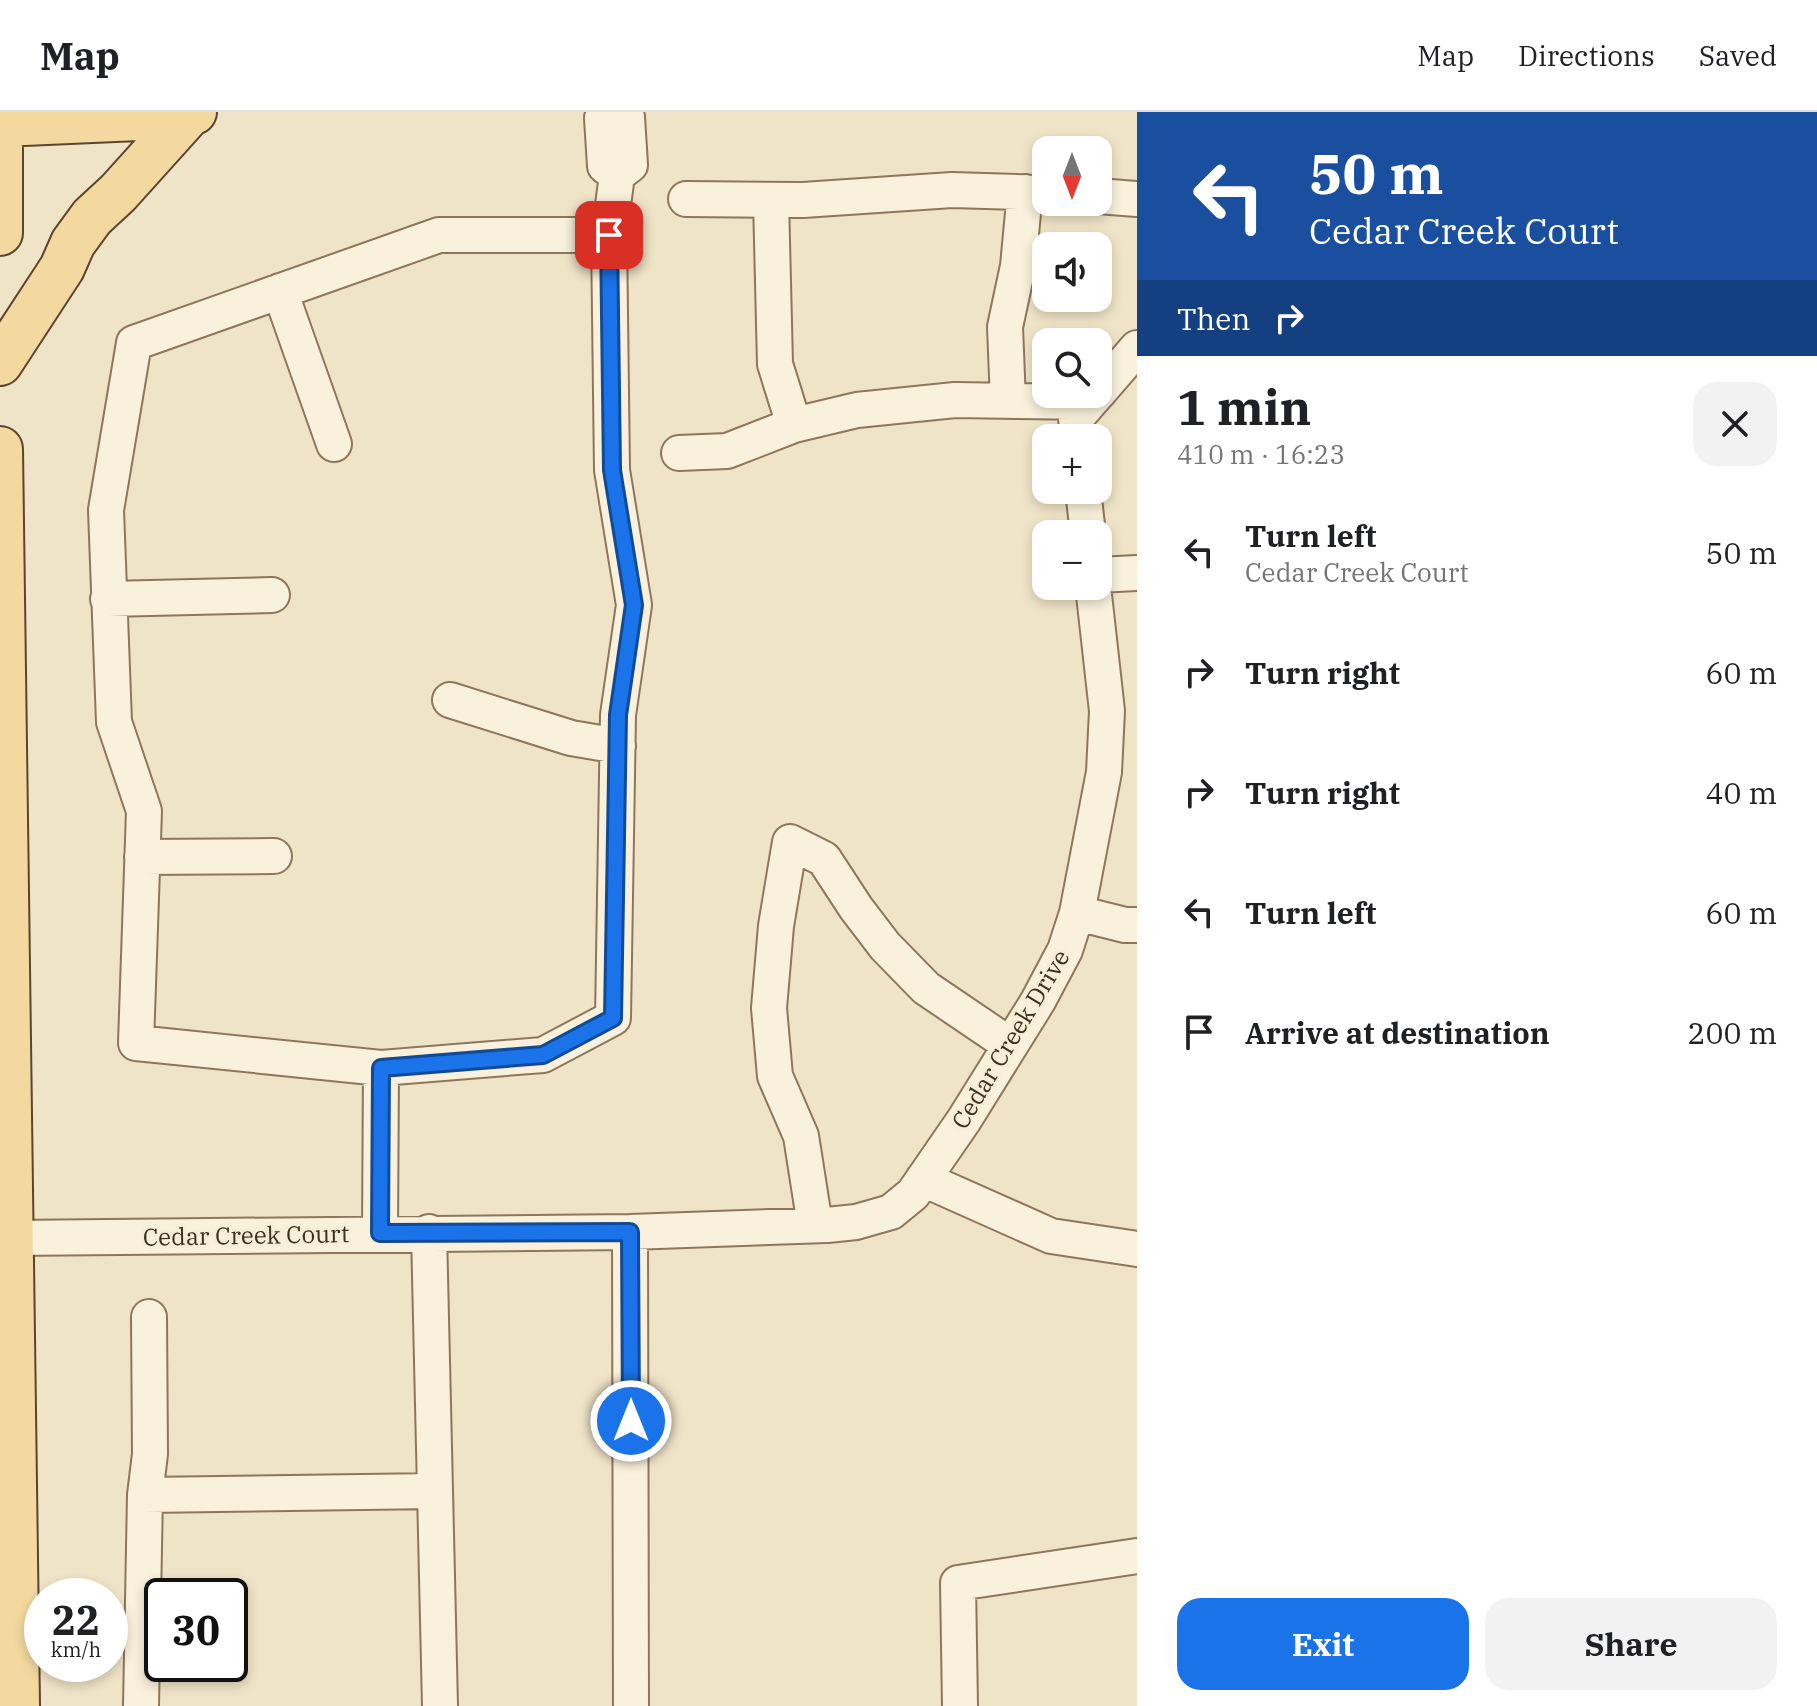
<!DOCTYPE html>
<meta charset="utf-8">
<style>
:root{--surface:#fff;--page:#f2f2f2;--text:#202124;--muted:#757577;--line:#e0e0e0;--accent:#1a73e8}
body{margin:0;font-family:"IBM Plex Serif",serif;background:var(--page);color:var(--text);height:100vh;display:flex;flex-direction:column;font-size:30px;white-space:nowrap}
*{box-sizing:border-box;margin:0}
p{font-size:26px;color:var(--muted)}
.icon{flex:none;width:44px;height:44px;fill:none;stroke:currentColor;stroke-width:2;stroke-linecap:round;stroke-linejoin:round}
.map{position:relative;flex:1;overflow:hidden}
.panel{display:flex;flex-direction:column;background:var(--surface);width:680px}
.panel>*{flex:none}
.top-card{background:#1a4fa0;color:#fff;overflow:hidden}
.needle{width:52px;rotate:180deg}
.fabs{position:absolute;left:1032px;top:24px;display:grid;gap:16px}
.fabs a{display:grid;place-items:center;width:80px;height:80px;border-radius:16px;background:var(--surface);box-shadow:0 4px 12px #0003;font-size:40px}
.speed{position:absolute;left:24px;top:1466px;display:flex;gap:16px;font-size:40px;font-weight:700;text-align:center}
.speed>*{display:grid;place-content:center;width:104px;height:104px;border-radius:50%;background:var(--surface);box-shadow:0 4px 12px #0003;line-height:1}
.speed small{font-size:20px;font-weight:400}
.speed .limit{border:4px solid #111;border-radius:12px;background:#fff;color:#111}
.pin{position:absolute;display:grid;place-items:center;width:68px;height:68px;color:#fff;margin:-34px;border-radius:16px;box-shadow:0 4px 12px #0006}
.me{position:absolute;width:88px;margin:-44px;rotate:0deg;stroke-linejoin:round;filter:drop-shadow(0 0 6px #0008)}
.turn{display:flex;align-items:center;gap:28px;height:168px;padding:0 40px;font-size:36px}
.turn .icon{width:104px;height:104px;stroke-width:2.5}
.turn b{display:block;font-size:56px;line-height:68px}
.then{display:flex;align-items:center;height:76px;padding:0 40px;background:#0003;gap:16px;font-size:30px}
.round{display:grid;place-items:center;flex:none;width:84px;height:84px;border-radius:24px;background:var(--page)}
.overview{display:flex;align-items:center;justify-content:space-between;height:136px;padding:0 40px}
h1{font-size:48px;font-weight:800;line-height:60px}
.action{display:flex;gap:16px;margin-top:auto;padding:16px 40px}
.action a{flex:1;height:92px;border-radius:24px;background:var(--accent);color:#fff;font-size:32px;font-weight:800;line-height:92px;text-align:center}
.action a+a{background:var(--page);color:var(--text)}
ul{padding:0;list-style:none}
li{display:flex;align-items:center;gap:24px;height:120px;padding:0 40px}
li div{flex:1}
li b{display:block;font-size:30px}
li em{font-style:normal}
header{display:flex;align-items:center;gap:48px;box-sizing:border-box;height:112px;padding:0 40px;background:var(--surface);border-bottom:2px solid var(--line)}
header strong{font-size:38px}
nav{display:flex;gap:44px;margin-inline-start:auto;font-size:28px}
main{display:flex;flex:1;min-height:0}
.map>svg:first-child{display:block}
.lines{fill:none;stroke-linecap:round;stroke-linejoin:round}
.minor-casing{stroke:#8d765c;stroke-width:38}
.major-casing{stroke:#5b4430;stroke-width:48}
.minor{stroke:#faf1dc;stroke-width:34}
.major{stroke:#f3d9a0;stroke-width:44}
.route-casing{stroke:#114b97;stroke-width:20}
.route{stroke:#1a73e8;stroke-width:14}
.labels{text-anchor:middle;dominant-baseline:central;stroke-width:7;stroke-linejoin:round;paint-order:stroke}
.street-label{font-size:24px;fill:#3d2e20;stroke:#f7eed8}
</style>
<header>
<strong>Map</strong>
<nav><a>Map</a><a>Directions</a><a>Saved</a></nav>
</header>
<main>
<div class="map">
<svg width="1137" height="1594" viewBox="0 0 1137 1594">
<rect width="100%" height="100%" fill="#f0e4c8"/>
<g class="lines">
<defs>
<path id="minor" d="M607 0 602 6 605 54 617 63
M1098 84 1137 87
M686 87 803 88 952 78 1046 81
M771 88 775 252 794 313
M609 123 617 63 630 53 627 5 622 0
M280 179 334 332
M1098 281 1137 236
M1008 289 1005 215 1018 154 1025 80
M1078 326 1076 306 1097 282
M679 341 727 339 794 313 857 298 955 288 1090 290
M1083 378 1088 422
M1098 463 1137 461
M108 487 272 483
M450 588 571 626 618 634
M142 745 274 744
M1077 801 1125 813H1137
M923 1067 1051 1124 1137 1137
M815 1113 801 1024 775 964 769 896 776 814 790 730 824 747 856 796 885 834 926 876 1010 933
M429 1120 440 1594
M630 1120 631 1594
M380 1121 381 956 543 943 613 906 618 603 634 493 612 358 609 123H439L134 231 106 398 114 610 144 699 136 931 381 956
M11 1126 630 1120 827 1113 856 1110 891 1100 913 1082 964 1008 1038 889 1065 838 1077 801 1104 660 1107 599 1093 474
M145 1383 435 1379
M141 1594 145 1383 150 1342 149 1205
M960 1594 958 1471 1137 1444"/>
<path id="major" d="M0 8V121
M1 12 161 5 194 0
M0 251 62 156 73 131 92 105 118 81 190 1 187 0
M0 337 17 1594"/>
</defs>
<use href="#minor" class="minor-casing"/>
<use href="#major" class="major-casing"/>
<use href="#minor" class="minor"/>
<use href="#major" class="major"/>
</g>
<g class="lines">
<defs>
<path id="route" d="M609 123 612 358 634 493 618 603 613 906 543 943 381 956 380 1121 630 1120 631 1309"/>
</defs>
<use href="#route" class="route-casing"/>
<use href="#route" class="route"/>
</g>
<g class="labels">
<g class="street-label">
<text transform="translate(1010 927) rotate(-59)">Cedar Creek Drive</text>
<text transform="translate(246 1123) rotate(-1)">Cedar Creek Court</text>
</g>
</g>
</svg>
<div class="fabs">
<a><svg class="needle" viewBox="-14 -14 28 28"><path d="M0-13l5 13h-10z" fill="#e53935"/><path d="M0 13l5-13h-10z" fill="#757577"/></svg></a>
<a><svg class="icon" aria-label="sound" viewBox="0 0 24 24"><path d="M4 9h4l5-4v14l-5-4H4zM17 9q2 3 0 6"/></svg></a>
<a><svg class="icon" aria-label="search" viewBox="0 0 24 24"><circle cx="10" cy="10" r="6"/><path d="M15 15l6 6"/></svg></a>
<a>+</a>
<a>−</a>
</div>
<div class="speed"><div>22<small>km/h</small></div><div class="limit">30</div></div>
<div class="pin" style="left:609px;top:123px;background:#d93025"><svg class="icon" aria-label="arrive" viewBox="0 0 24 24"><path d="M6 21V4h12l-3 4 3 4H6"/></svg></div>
<svg class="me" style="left:631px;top:1309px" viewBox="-20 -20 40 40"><circle r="17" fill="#1a73e8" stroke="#fff" stroke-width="3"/><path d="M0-11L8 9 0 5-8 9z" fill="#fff"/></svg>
</div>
<section class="panel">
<div class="top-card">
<div class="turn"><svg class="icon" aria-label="left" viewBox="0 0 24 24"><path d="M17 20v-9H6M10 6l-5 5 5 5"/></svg><div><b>50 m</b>Cedar Creek Court</div></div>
<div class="then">Then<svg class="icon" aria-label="right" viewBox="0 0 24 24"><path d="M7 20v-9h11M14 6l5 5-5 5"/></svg></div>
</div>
<div class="overview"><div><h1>1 min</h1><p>410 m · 16:23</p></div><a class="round"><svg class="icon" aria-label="close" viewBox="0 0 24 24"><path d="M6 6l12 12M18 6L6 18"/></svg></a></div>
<ul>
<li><svg class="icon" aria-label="left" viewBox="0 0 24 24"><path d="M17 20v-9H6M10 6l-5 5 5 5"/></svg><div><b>Turn left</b><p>Cedar Creek Court</p></div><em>50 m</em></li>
<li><svg class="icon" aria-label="right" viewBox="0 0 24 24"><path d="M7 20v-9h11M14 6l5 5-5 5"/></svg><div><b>Turn right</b></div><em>60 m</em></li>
<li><svg class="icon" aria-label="right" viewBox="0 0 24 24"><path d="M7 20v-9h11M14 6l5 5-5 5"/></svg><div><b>Turn right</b></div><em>40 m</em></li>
<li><svg class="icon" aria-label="left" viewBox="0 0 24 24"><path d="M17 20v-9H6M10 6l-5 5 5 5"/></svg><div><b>Turn left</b></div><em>60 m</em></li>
<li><svg class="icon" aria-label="arrive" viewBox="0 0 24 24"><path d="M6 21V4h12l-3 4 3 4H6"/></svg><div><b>Arrive at destination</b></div><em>200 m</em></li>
</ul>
<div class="action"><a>Exit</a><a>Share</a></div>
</section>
</main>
